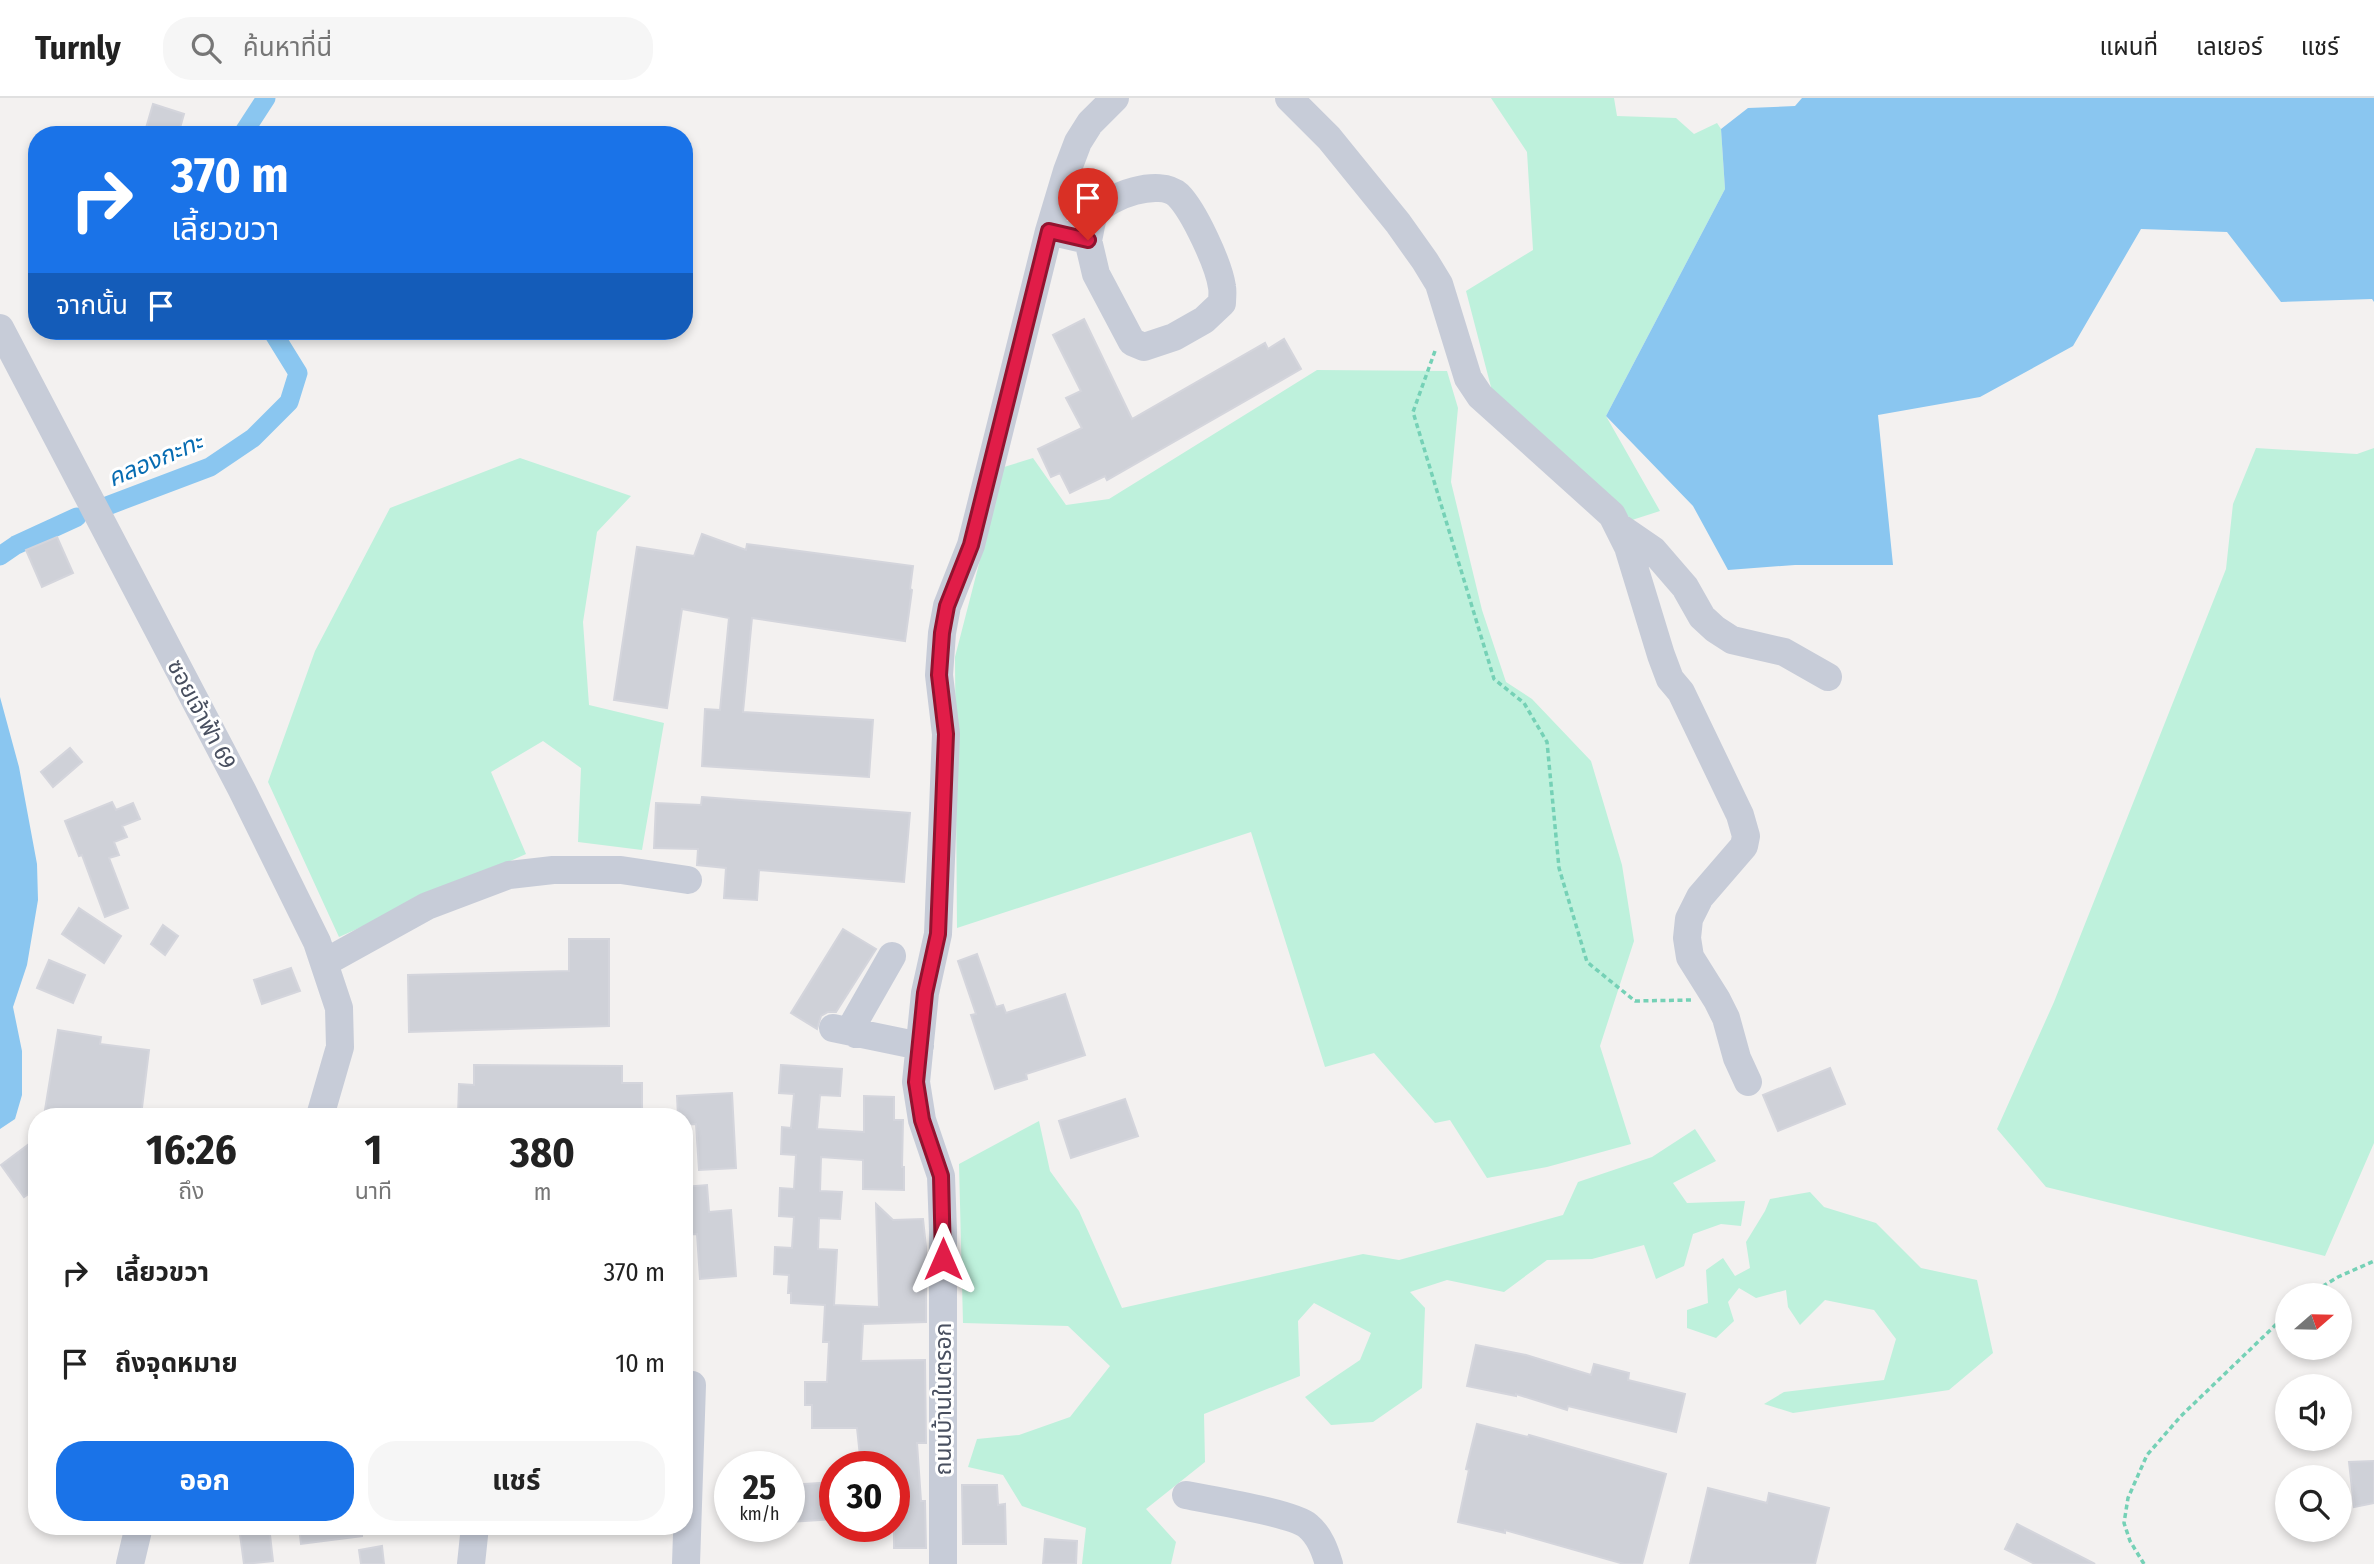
<!DOCTYPE html>
<html lang="th">
<meta charset="utf-8">
<style>
:root{--surface:#fff;--page:#f6f6f6;--text:#222;--muted:#767676;--line:#e0e0e0;--accent:#1a73e8}
body{margin:0;font-family:"Fira Sans Condensed","Noto Sans Thai",sans-serif;background:var(--page);color:var(--text);height:100vh;display:flex;flex-direction:column;font-size:26px;white-space:nowrap}
*{box-sizing:border-box;margin:0}
p{font-size:23px;color:var(--muted)}
.icon{flex:none;width:38px;height:38px;fill:none;stroke:currentColor;stroke-width:2;stroke-linecap:round;stroke-linejoin:round}
.map{position:relative;flex:1;overflow:hidden}
.details{position:absolute;left:28px;top:1010px;width:665px;height:427px;display:flex;flex-direction:column;background:var(--surface);border-radius:28px;box-shadow:0 4px 10px #0003}
.details>*{flex:none}
.banner{position:absolute;left:28px;top:28px;width:665px;height:214px;border-radius:28px;box-shadow:0 4px 10px #0003;background:#1a73e8;color:#fff;overflow:hidden}
.needle{width:46px;rotate:70deg}
.fabs{position:absolute;left:2275px;top:1185px;display:grid;gap:14px}
.fabs a{display:grid;place-items:center;width:77px;height:77px;border-radius:50%;background:var(--surface);box-shadow:0 4px 10px #0003;font-size:35px}
.speed{position:absolute;left:714px;top:1353px;display:flex;gap:14px;font-size:35px;font-weight:700;text-align:center}
.speed>*{display:grid;place-content:center;width:91px;height:91px;border-radius:50%;background:var(--surface);box-shadow:0 4px 10px #0003;line-height:1}
.speed small{font-size:18px;font-weight:400}
.speed .limit{border:10px solid #d22;background:#fff;color:#111}
.pin{position:absolute;display:grid;place-items:center;width:60px;height:60px;color:#fff;margin:-72px -30px;border-radius:50% 50% 50% 0;rotate:-45deg;box-shadow:0 0 7px #0007}
.pin .icon{rotate:45deg}
.me{position:absolute;width:77px;margin:-38px;rotate:0deg;stroke-linejoin:round;filter:drop-shadow(0 0 5px #0008)}
.turn{display:flex;align-items:center;gap:24px;height:147px;padding:0 28px;font-size:32px}
.turn .icon{width:91px;height:91px;stroke-width:2.5}
.turn b{display:block;font-size:49px;line-height:60px}
.then{display:flex;align-items:center;height:66px;padding:0 28px;background:#0003;gap:14px;font-size:26px}
.eta{display:flex;justify-content:space-evenly;align-items:center;height:119px;text-align:center}
.eta b{font-size:42px;font-weight:700;line-height:49px}
.primary-button{display:flex;gap:14px;margin-top:auto;padding:14px 28px}
.primary-button a{flex:1;height:80px;border-radius:28px;background:var(--accent);color:#fff;font-size:28px;font-weight:700;line-height:80px;text-align:center}
.primary-button a+a{background:var(--page);color:var(--text)}
ul{padding:0;list-style:none}
li{display:flex;align-items:center;gap:21px;height:91px;padding:0 28px}
li div{flex:1}
li b{display:block;font-size:26px}
li em{font-style:normal}
header{display:flex;align-items:center;gap:42px;box-sizing:border-box;height:98px;padding:0 35px;background:var(--surface);border-bottom:2px solid var(--line)}
header strong{font-size:33px}
nav{display:flex;gap:38px;margin-inline-start:auto;font-size:24px}
.search{width:490px;height:63px;background:var(--page);display:flex;align-items:center;gap:18px;box-sizing:border-box;padding:0 24px;border-radius:28px;color:var(--muted);font-size:26px}
.map>svg:first-child{display:block}
.green{fill:#bef1dc}
.water{fill:#8ac6f0}
.lines{fill:none;stroke-linecap:round;stroke-linejoin:round}
.canal{stroke:#8ac6f0;stroke-width:19}
.building{fill:#cfd1d8;stroke:#d4d5dc;stroke-width:2}
.path{stroke:#75d1b6;stroke-width:3.5;stroke-dasharray:5 3.5;stroke-linecap:butt}
.minor{stroke:#c7ccd8;stroke-width:28}
.route-casing{stroke:#92132f;stroke-width:18}
.route{stroke:#e11d48;stroke-width:12}
.labels{text-anchor:middle;dominant-baseline:central;stroke-width:6;stroke-linejoin:round;paint-order:stroke}
.street-label{font-size:23px;fill:#484f5f;stroke:#fff}
.water-label{font-size:24px;font-style:italic;fill:#076cb2;stroke:#fff}
</style>
<header>
<strong>Turnly</strong>
<div class="search"><svg class="icon" aria-label="search" viewBox="0 0 24 24"><circle cx="10" cy="10" r="6"/><path d="M15 15l6 6"/></svg>ค้นหาที่นี่</div>
<nav><a>แผนที่</a><a>เลเยอร์</a><a>แชร์</a></nav>
</header>
<div class="map">
<svg width="2374" height="1466" viewBox="0 0 2374 1466">
<rect width="100%" height="100%" fill="#f3f1f0"/>
<path class="green" d="M1491 0H1614L1617 18 1676 20 1694 36 1717 25 1721 31 1725 91 1606 318 1660 413 1632 422 1492 293 1466 193 1533 152 1527 54Z
M1317 272 1447 273 1458 310 1451 384 1482 512 1506 584 1532 601 1591 663 1622 767 1634 843 1600 948 1631 1046 1547 1069 1487 1080 1450 1022 1435 1025 1374 955 1325 969 1251 734 957 830 955 559 1004 369 1033 360 1066 407 1109 401Z
M2256 350 2357 356 2374 350V1045L2325 1158 2046 1089 1997 1031 2054 904 2226 471 2233 406Z
M520 360 631 398 597 434 583 524 589 607 664 625 642 752 578 744 581 670 543 643 491 674 526 756 339 839 268 684 315 553 390 410Z
M1039 1023 1050 1073 1079 1113 1122 1210 1363 1156 1399 1162 1563 1117 1578 1084 1652 1059 1695 1031 1716 1063 1673 1085 1687 1105 1745 1103 1741 1128 1721 1126 1693 1136 1684 1168 1656 1181 1644 1147 1592 1161 1547 1162 1504 1194 1447 1182 1410 1194 1425 1210 1422 1290 1373 1324 1331 1327 1305 1299 1360 1262 1371 1235 1314 1205 1298 1223 1300 1278 1204 1316 1205 1364 1146 1411 1176 1444 1171 1466H1082L1086 1430 1022 1408 1003 1377 968 1369 977 1341 1019 1337 1070 1319 1110 1268 1068 1228 963 1225 959 1066Z
M1810 1094 1824 1109 1876 1125 1921 1170 1977 1182 1993 1255 1949 1292 1793 1315 1764 1306 1784 1294 1884 1282 1896 1241 1874 1212 1825 1202 1800 1227 1788 1209 1786 1192 1756 1200 1739 1190 1728 1204 1734 1223 1716 1240 1687 1230V1212L1708 1205 1706 1172 1723 1160 1735 1178 1750 1170 1746 1144 1765 1113 1770 1101Z"/>
<path class="water" d="M1802 0H2374V204L2372 201 2281 204 2227 134 2141 131 2073 248 1980 299 1878 317 1893 467H1795L1728 472 1693 408 1606 318 1725 91 1721 31 1748 10 1795 8Z
M0 599 19 669 37 766 38 802 27 867 13 909 22 953V997L15 1021 0 1031Z"/>
<g class="lines">
<path class="canal" d="M242 37 266 0
M107 408 210 369 253 340 289 304 298 275 272 233
M0 458 16 447 77 419"/>
</g>
<path class="building" d="M153 6 184 16 178 37H144Z
M1084 221 1132 321 1265 245 1268 251 1284 241 1301 271 1107 382 1105 378 1070 395 1060 375 1051 379 1038 351 1082 330 1066 300 1081 293 1053 237Z
M702 436 746 452 747 446 913 468 910 491 912 492 905 543 752 520 743 614 873 622 869 679 702 668 705 611 720 612 729 520 682 511 667 610 614 602 637 449 694 458Z
M57 439 73 475 42 489 26 452Z
M70 650 82 664 53 689 41 674Z
M702 699 910 715 904 784 759 772 757 802 724 800 726 770 697 767 698 751 654 750 656 705 701 707Z
M112 704 116 712 133 705 140 721 122 728 127 739 114 744 119 757 109 760 128 810 105 819 82 757 79 758 65 723Z
M79 810 121 838 104 865 62 836Z
M163 827 178 838 165 857 151 846Z
M843 831 876 851 836 914H828L821 918 817 931 791 915Z
M569 841H609V928L409 934 408 877 569 873Z
M977 856 996 909 1003 907 1006 915 1065 896 1085 957 1026 976 1027 981 995 991 971 917 976 916 958 863Z
M49 862 85 877 73 905 37 890Z
M291 870 300 893 262 906 254 882Z
M58 932 101 939 100 946 149 952 141 1018H44Z
M474 967 622 968V985H642V1018H458L459 986 474 987Z
M781 967 842 971 840 998 820 997 817 1031 864 1034V998L894 999V1022H903L902 1069H904V1092L863 1091V1062L821 1059 820 1093 842 1094 840 1121 819 1120 818 1151 837 1152 834 1207 879 1209 876 1106 893 1122 923 1121 926 1149V1224L863 1226 861 1263 925 1262 926 1345H917L921 1403H925L926 1450H894V1368H861L857 1330H812V1307H805V1284H827L829 1244H823L825 1207 791 1205V1195H788L789 1177 774 1176 775 1149 792 1150 794 1119 779 1118 780 1090 794 1091 796 1057 781 1056 782 1029 791 1030 794 996 779 995Z
M1830 970 1845 1006 1778 1033 1763 997Z
M732 995 736 1070 699 1072 696 1026 684 1027V1018H678L677 998Z
M1125 1001 1138 1038 1071 1060 1059 1023Z
M37 1040V1090L24 1099 1 1067Z
M707 1087 709 1114 731 1112 736 1178 700 1181 697 1136 684 1137V1089Z
M1476 1247 1526 1257 1591 1277 1594 1266 1629 1275 1628 1282 1685 1296 1676 1334 1568 1308 1567 1312 1516 1296V1298L1467 1288Z
M1477 1326 1528 1339 1529 1337 1666 1376 1642 1466H1624L1505 1432V1435L1458 1424 1469 1372 1466 1371Z
M2374 1363V1405L2354 1409 2349 1364Z
M835 1384V1421L789 1424V1387Z
M962 1387H997L998 1407 1005 1406 1006 1446H963Z
M1708 1390 1767 1405 1769 1395 1829 1410 1815 1466H1690Z
M2017 1426 2095 1466H2035L2005 1451Z
M250 1428H269L273 1463 244 1466 239 1429Z
M299 1428H362V1438L301 1446Z
M1045 1441 1077 1443 1076 1466H1043Z
M382 1448 384 1466H361L359 1452Z"/>
<g class="lines">
<path class="path" d="M1435 253 1413 314 1494 581 1524 605 1547 644 1559 770 1587 864 1635 903 1691 902
M2308 1197 2338 1179 2374 1163
M2144 1466 2130 1443 2124 1425 2128 1400 2147 1357 2181 1318 2287 1216"/>
<path class="minor" d="M1289 0 1329 40 1398 125 1425 163 1439 186 1468 280 1480 298 1612 417 1628 449 1661 557 1670 581 1681 594 1740 717 1746 738 1744 748 1700 799 1689 821 1687 840 1690 859 1717 902 1726 920 1737 960 1748 984
M1049 133 1088 142 1096 176 1132 244 1144 249 1174 239 1204 222 1222 205C1222 200 1223 194 1222 189 1219 167 1194 113 1178 97 1160 80 1108 97 1095 116 1091 122 1090 135 1088 142
M0 230 242 692 317 844 339 910 340 949 320 1018
M1618 428 1653 452 1685 489 1702 519 1715 531 1732 542 1784 554 1828 579
M324 865 427 808 509 777 553 772H621L688 782
M833 930 920 948
M856 936 855 923 892 858
M1186 1397C1210 1402 1293 1415 1308 1428 1320 1438 1325 1453 1329 1466
M130 1466 139 1428
M471 1466 475 1428
M686 1466 692 1287
M943 1466V1133L941 1078 922 1022 916 984 925 895 938 836 946 636 939 577 942 535 947 508 971 447 1049 133 1067 73 1078 44 1090 25 1115 0"/>
</g>
<g class="lines">
<defs>
<path id="route" d="M943 1161 941 1078 922 1022 916 984 925 895 938 836 946 636 939 577 942 535 947 508 971 447 1049 133 1088 142"/>
</defs>
<use href="#route" class="route-casing"/>
<use href="#route" class="route"/>
</g>
<g class="labels">
<g class="street-label">
<text transform="translate(202 616) rotate(62)">ซอยเจ้าฟ้า 69</text>
<text transform="translate(943 1301) rotate(-90)">ถนนบ้านในตรอก</text>
</g>
<g class="water-label">
<text transform="translate(155 362) rotate(-23)">คลองกะทะ</text>
</g>
</g>
</svg>
<div class="fabs">
<a><svg class="needle" viewBox="-14 -14 28 28"><path d="M0-13l5 13h-10z" fill="#e53935"/><path d="M0 13l5-13h-10z" fill="#767676"/></svg></a>
<a><svg class="icon" aria-label="sound" viewBox="0 0 24 24"><path d="M4 9h4l5-4v14l-5-4H4zM17 9q2 3 0 6"/></svg></a>
<a><svg class="icon" aria-label="search" viewBox="0 0 24 24"><circle cx="10" cy="10" r="6"/><path d="M15 15l6 6"/></svg></a>
</div>
<div class="speed"><div>25<small>km/h</small></div><div class="limit">30</div></div>
<div class="pin" style="left:1088px;top:142px;background:#d93025"><svg class="icon" aria-label="arrive" viewBox="0 0 24 24"><path d="M6 21V4h12l-3 4 3 4H6"/></svg></div>
<svg class="me" style="left:943px;top:1161px" viewBox="-20 -20 40 40"><path d="M0-17L14 15 0 8-14 15z" fill="#e11d48" stroke="#fff" stroke-width="4"/></svg>
<div class="banner">
<div class="turn"><svg class="icon" aria-label="right" viewBox="0 0 24 24"><path d="M7 20v-9h11M14 6l5 5-5 5"/></svg><div><b>370 m</b>เลี้ยวขวา</div></div>
<div class="then">จากนั้น<svg class="icon" aria-label="arrive" viewBox="0 0 24 24"><path d="M6 21V4h12l-3 4 3 4H6"/></svg></div>
</div>
<section class="details">
<div class="eta">
<div><b>16:26</b><p>ถึง</p></div>
<div><b>1</b><p>นาที</p></div>
<div><b>380</b><p>m</p></div>
</div>
<ul>
<li><svg class="icon" aria-label="right" viewBox="0 0 24 24"><path d="M7 20v-9h11M14 6l5 5-5 5"/></svg><div><b>เลี้ยวขวา</b></div><em>370 m</em></li>
<li><svg class="icon" aria-label="arrive" viewBox="0 0 24 24"><path d="M6 21V4h12l-3 4 3 4H6"/></svg><div><b>ถึงจุดหมาย</b></div><em>10 m</em></li>
</ul>
<div class="primary-button"><a>ออก</a><a>แชร์</a></div>
</section>
</div>
